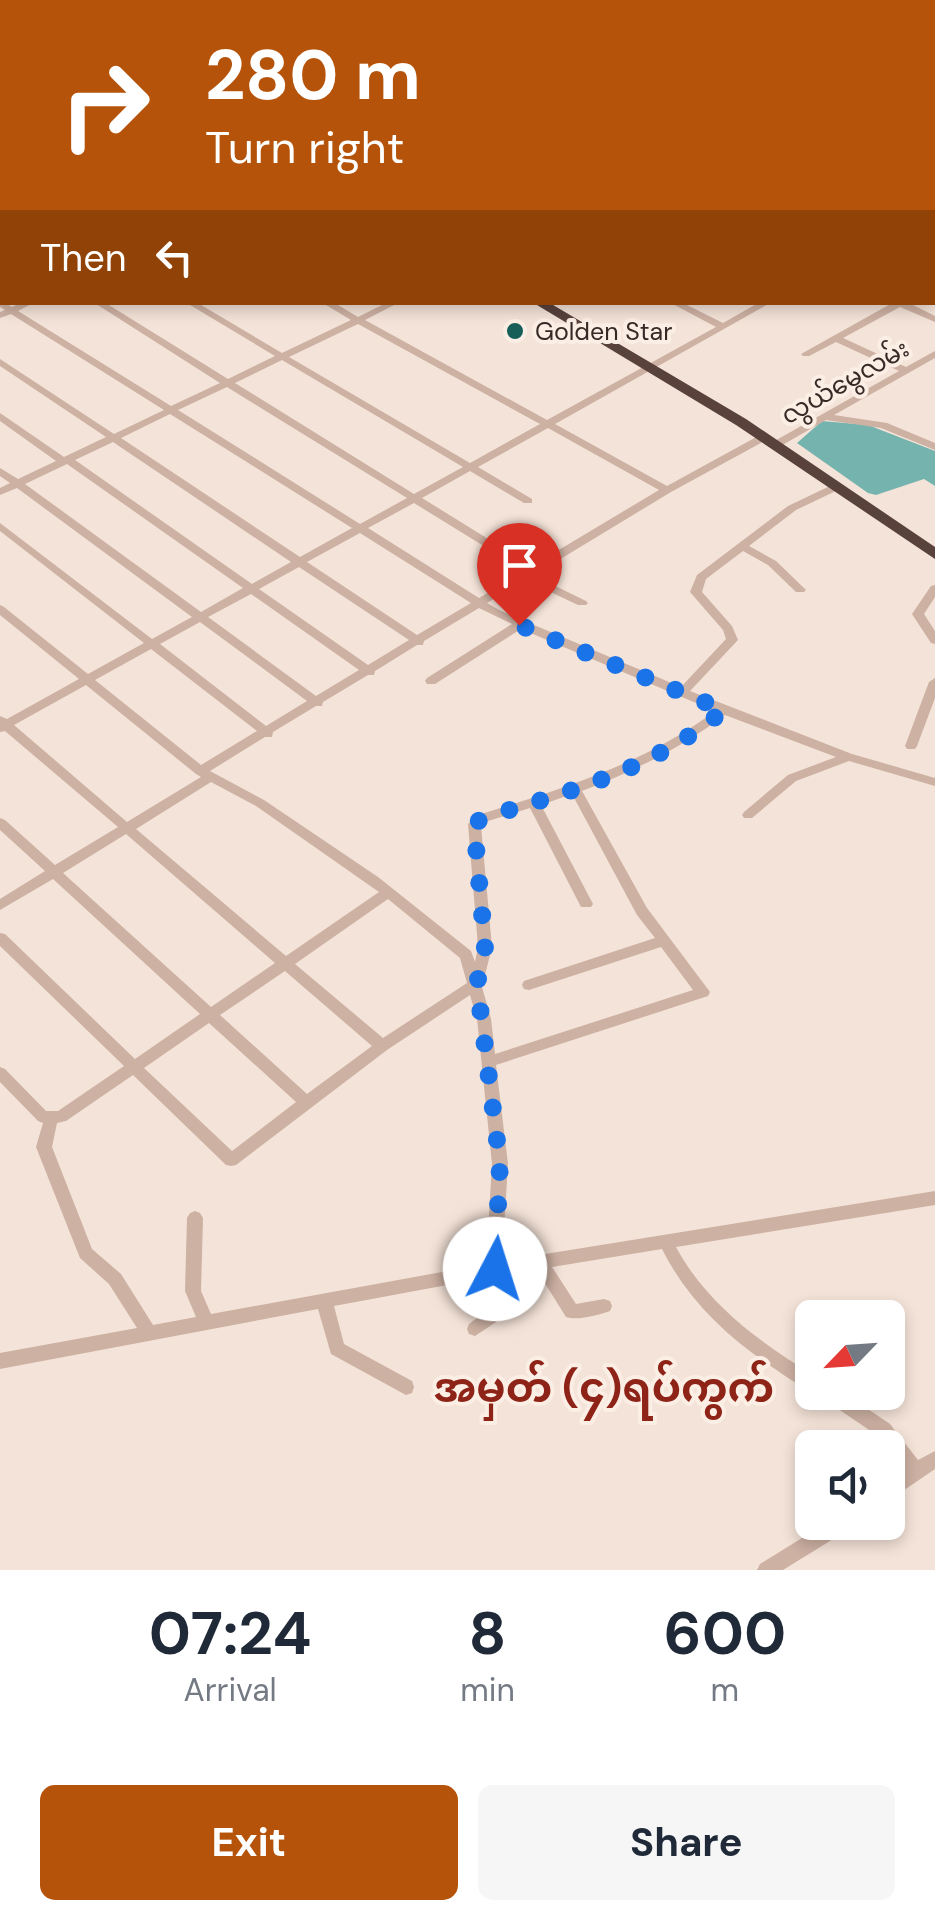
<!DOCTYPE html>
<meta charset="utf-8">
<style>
:root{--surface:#fff;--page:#f6f6f7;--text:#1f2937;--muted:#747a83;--accent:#b45309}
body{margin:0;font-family:"DM Sans","Noto Sans Myanmar",sans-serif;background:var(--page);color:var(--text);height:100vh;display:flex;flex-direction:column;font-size:38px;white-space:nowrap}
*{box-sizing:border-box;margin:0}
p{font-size:32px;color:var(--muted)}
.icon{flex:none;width:55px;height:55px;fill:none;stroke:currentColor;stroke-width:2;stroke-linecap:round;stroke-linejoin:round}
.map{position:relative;height:1570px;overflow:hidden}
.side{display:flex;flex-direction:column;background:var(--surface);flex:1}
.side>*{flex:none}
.guide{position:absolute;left:0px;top:0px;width:935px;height:305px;box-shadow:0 5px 15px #0003;background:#b45309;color:#fff;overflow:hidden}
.needle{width:65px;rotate:245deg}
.tools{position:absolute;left:795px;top:1300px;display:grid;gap:20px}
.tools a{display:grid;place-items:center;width:110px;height:110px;border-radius:15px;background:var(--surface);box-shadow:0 5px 15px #0003;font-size:50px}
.pin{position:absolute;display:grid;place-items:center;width:85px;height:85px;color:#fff;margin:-102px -42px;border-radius:50% 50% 50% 0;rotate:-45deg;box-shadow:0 0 10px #0007}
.pin .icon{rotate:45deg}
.me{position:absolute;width:110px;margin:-55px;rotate:5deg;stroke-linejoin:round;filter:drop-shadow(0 0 8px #0008)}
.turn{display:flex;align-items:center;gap:35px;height:210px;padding:0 40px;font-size:45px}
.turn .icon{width:130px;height:130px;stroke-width:2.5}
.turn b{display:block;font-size:70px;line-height:85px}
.then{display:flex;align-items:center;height:95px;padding:0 40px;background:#0003;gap:20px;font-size:38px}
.eta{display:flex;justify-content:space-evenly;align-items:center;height:170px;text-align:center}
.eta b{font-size:60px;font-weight:700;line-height:70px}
.action{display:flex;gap:20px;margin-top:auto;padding:20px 40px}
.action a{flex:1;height:115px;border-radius:15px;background:var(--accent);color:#fff;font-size:40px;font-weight:700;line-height:115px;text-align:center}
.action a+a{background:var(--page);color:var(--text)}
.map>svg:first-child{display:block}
.water{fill:#75b4ae}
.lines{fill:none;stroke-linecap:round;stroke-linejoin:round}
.minor{fill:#cdb1a3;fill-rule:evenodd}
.highway{fill:#59413c;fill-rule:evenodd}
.route{stroke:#1a73e8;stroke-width:18;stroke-dasharray:0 32.4}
.poi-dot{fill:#175d58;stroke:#fbeee5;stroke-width:4}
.labels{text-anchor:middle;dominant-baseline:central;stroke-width:8;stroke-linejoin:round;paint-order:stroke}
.far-poi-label{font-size:25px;fill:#372926;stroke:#fbeee5;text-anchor:start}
.far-street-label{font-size:25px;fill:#372926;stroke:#fbeee5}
.near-quarter-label{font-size:42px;font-weight:bold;fill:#8e2417;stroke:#fbeee5}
</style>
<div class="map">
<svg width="935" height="1570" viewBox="0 0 935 1570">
<rect width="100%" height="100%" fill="#f4e3d8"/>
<path class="water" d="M822 421 868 425 935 451V486L924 479 876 495 868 493 797 443Z"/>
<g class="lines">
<path class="minor" d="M321 0H332L328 2H319Z
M391 0H401L397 2H389Z
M463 0H474L470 2H461Z
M542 0H552L548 2H540Z
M562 0H573L575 2H566Z
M632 0H643L646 2H637Z
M707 0H718L720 2H711Z
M733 0H743L739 2H731Z
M847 0H858L860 2H851Z
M0 4 2 5V21H0Z
M932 27 935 28V32H932Z
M932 41H935V45L932 46Z
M932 54 935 55V59H932Z
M932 84H935V89H932Z
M932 111H935V116H932Z
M932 142H935V147H932Z
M932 175H935V180H932Z
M935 207V214H932V208Z
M2 209V215L0 216V210Z
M0 242 2 243V249H0Z
M935 281V288L932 289V282Z
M0 300 12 307 22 302H35L18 311 171 406 220 383 93 302H104L228 379 275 356 185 302H196L282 353 351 320 321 302H333L358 317 388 302H400L365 320 547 420 716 327 669 302H681L723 323 760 302H772L555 424 667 486 760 435H768V439L671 492 539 572V575L535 576 586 601 588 603 586 605H578L525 580 487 603 501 611 681 687 726 639 723 630 690 592 697 575 788 506 832 485H840V489L796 510 749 546 776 561 804 588 806 590 804 592H796L768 565 743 551 706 579 702 592 732 626 738 640 690 691 852 754 935 778V786L849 761 796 781 752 818H744L742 815 744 812 788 775 836 757 725 715C681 748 634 771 582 791L647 908 710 992 708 996 496 1065 508 1164 502 1261 935 1191V1205L676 1247C706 1303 759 1342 812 1374V1391C798 1385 785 1376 772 1367 726 1336 687 1299 662 1249L552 1267 576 1304 604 1299 610 1301 612 1306 610 1311C598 1315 578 1321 566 1317L536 1269 501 1275 498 1317 496 1322 475 1336 469 1334 467 1329 469 1324 482 1314 485 1278 334 1306 344 1344 412 1381 414 1387 412 1393 406 1395 331 1354 318 1309 0 1369V1353L137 1328 109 1284 80 1258 78 1253 36 1147 43 1123 38 1121 0 1082V1067L5 1069 46 1111H58L124 1066 0 946V933L5 934 135 1059 200 1014 53 879 0 910V899L45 871 0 830V818L5 820 55 865 118 827 5 731 0 732V716L7 719 79 679 0 615V605L4 607 88 674 144 643 0 531V523L152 639 192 617 17 488 0 495V488L10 483 0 476V468L18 479 56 461 0 421V413L64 457 106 437 0 366V359L114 434 164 410 11 314 0 318V312L5 310 0 307ZM358 324 540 424 470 463 289 357ZM282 360 463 467 414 494 235 383ZM227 387 407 498 360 524 178 410ZM170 414 352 528 300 557 121 438ZM548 428 659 490 532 566 422 498 470 471 524 503H532V499L478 467ZM113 442 291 562 252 584 75 460ZM67 464 243 588 201 612 25 484ZM414 503 524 571 479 598 368 528ZM360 533 471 603 417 635 307 562ZM299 567 409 640 368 665 259 589ZM251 594 359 670 316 696 208 617ZM479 608 512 624 427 678 425 681 427 684H435L521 629 715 711C644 764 562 789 478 815L468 824 478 947 475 962 471 951 378 877 264 800 210 771 265 737H272L273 732 316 706H322L323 702 368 675H374L375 671 417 645H423L424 641ZM200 622 307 701 266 726 160 644ZM151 649 257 731 201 765 95 680ZM86 685 196 774 201 777 127 822 14 725ZM211 782 256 806 379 892 286 956 136 829ZM572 794 637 915 655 938 524 981 522 985 524 989 529 990 661 947 693 990 495 1054 491 1019 482 987 492 947 481 826 488 821 530 808 581 907H591L593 904 541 805ZM126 834 275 963 211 1007 63 873ZM388 899 460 958 467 983 383 1038 295 964ZM285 971 372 1046 307 1094 220 1015ZM470 995 477 1019 492 1164 486 1264 211 1314 201 1291 203 1218 200 1213 195 1211 190 1213 187 1218 185 1291 196 1317 153 1325 121 1274 92 1249 52 1147 57 1123 66 1121 133 1075 226 1165 231 1166 236 1165 387 1050ZM209 1023 296 1102 232 1151 144 1068Z
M894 302H907L935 316V322L900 307 843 338 906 367 935 351V358L834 415 887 423 935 443V450L881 428 826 420 779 447H771V443L899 371 836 342 809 356H803L801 354Z
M935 585V597L924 614 935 631V644L931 643 912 614 931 586Z
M935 678V698L917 746 915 749H907L905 746 929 682Z
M820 1392H843L890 1424 918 1460 935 1451V1469L894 1497 888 1499V1481L904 1470 878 1436 822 1398Z
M828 1522H854L851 1528 783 1570H757L760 1564Z"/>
<path class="highway" d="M0 32 2 33V41H0Z
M532 302H548L746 419 935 547V559L736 425Z"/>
</g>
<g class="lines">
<path class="route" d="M495 1269 500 1164 477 984 485 947 474 824 483 818C571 791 652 770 724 710L519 625"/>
</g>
<circle class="poi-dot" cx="515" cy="331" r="10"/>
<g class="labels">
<g class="far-poi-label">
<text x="535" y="331">Golden Star</text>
</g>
<g class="far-street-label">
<text transform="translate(845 382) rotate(-30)">လွယ်မွေလမ်း</text>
</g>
<g class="near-quarter-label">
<text x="604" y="1387">အမှတ် (၄)ရပ်ကွက်</text>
</g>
</g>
</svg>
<div class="tools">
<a><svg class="needle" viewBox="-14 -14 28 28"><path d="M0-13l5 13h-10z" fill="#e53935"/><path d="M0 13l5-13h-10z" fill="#747a83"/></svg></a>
<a><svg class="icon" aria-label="sound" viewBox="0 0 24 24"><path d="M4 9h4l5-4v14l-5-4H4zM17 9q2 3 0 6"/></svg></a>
</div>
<div class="pin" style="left:519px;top:625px;background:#d93025"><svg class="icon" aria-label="arrive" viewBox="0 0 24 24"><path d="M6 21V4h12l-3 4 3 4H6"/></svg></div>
<svg class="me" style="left:495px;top:1269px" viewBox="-20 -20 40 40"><circle r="19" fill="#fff"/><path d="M0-13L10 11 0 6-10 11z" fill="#1a73e8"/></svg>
<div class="guide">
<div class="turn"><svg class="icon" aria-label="right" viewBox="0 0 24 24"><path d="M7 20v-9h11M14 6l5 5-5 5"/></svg><div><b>280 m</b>Turn right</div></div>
<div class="then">Then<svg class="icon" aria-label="left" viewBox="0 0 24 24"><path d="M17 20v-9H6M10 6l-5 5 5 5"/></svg></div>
</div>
</div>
<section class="side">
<div class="eta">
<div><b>07:24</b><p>Arrival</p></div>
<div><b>8</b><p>min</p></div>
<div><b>600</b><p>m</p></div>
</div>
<div class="action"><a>Exit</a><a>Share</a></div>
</section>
